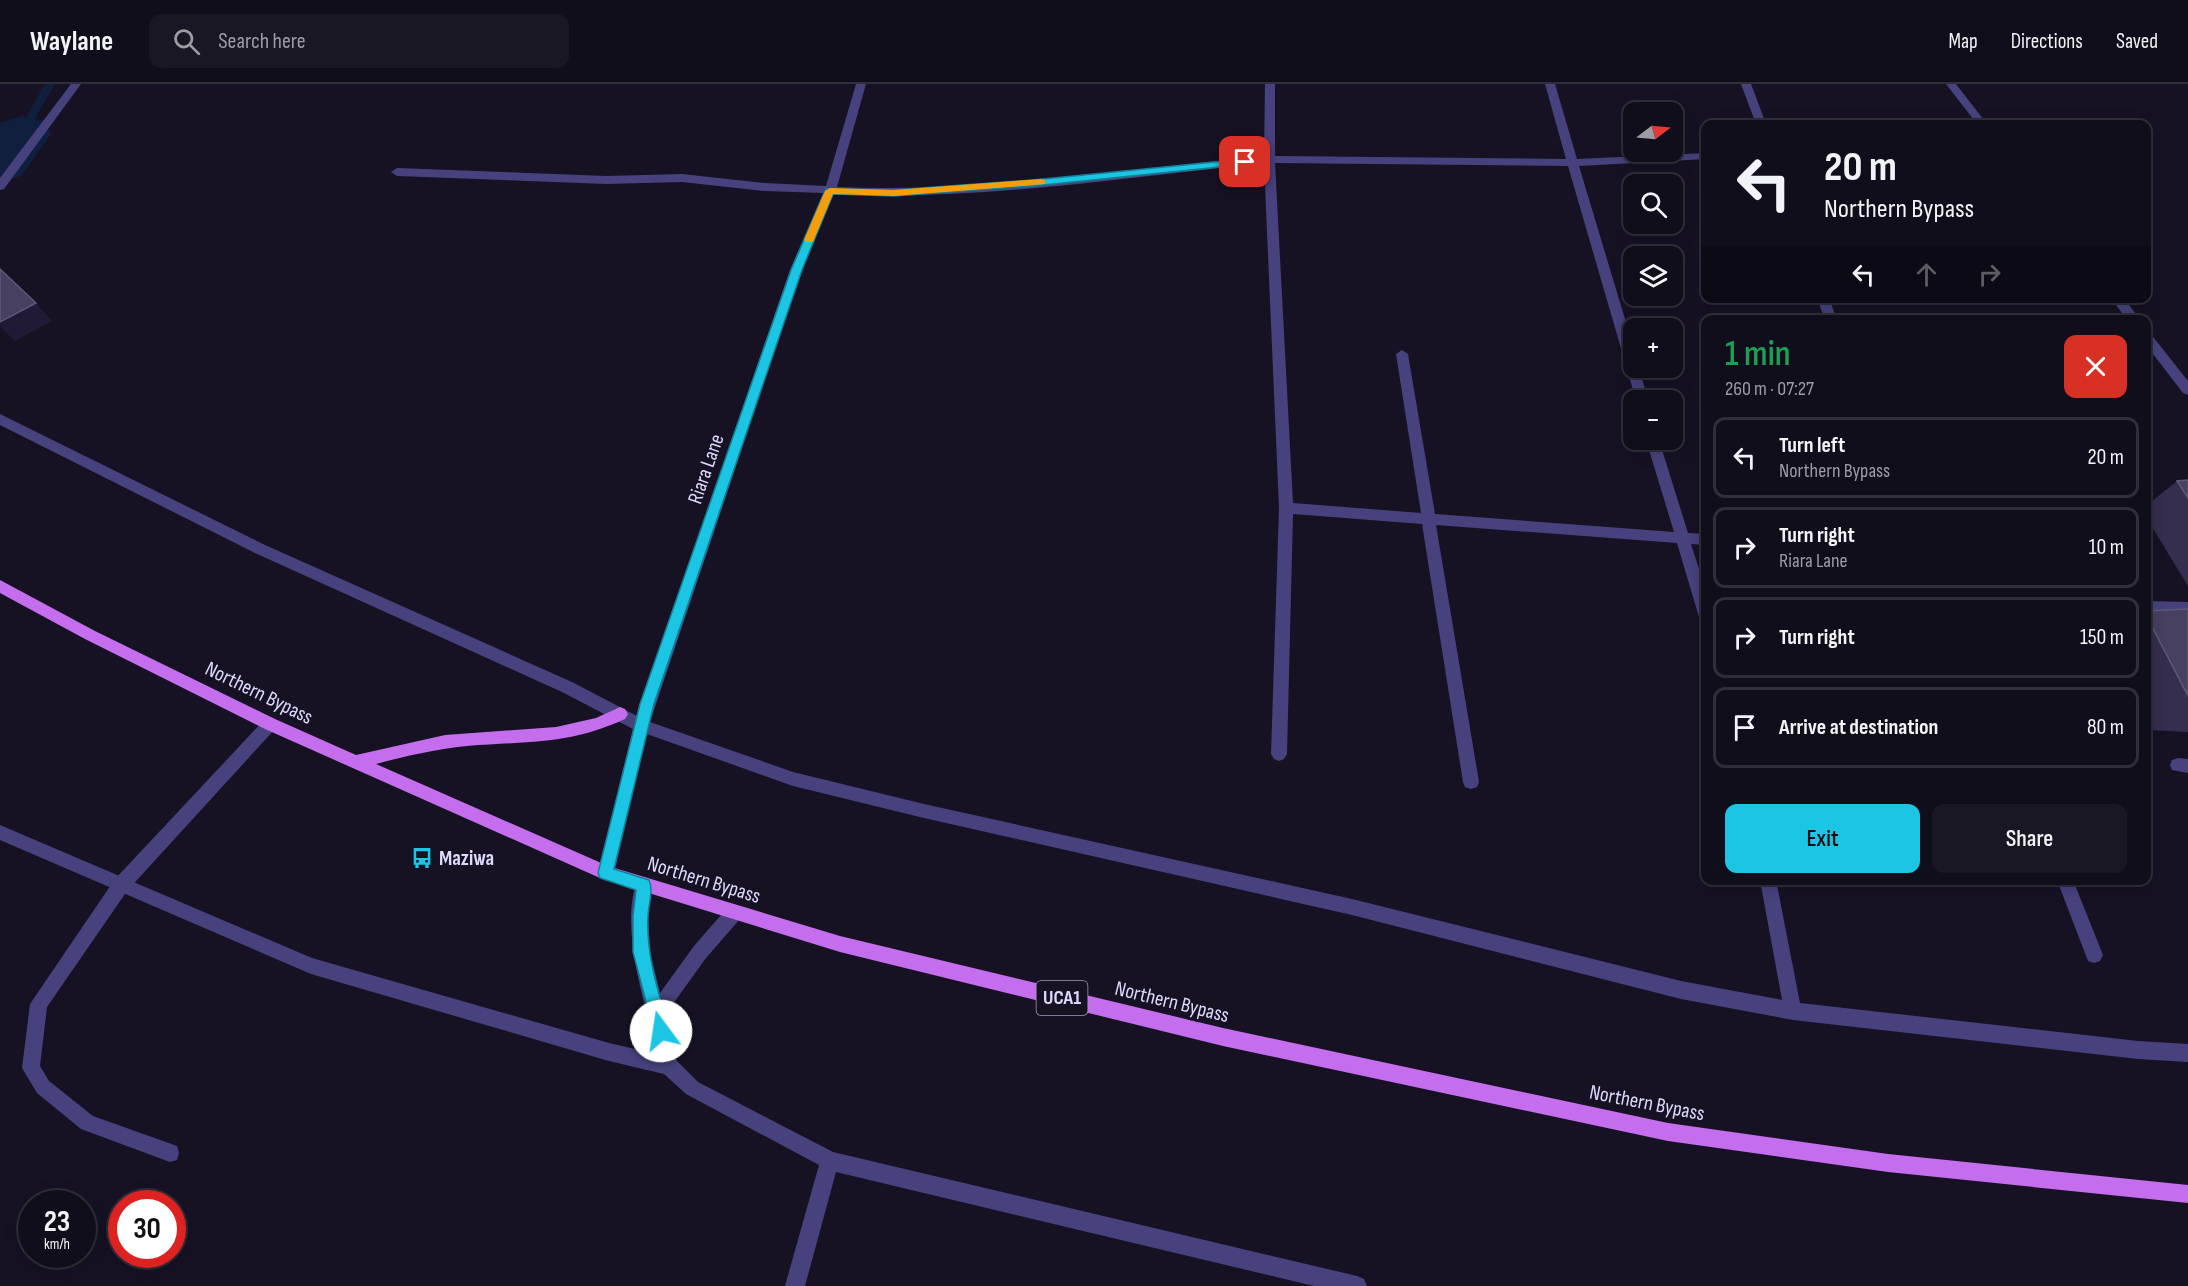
<!DOCTYPE html>
<meta charset="utf-8">
<style>
:root{--surface:#100e1b;--page:#191724;--text:#f1f3f6;--muted:#9c9ca3;--line:#302e3a;--accent:#1cc5e4}
body{margin:0;font-family:"Sofia Sans Condensed",sans-serif;background:var(--page);color:var(--text);height:100vh;display:flex;flex-direction:column;font-size:22px;white-space:nowrap}
*{box-sizing:border-box;margin:0}
p{font-size:20px;color:var(--muted)}
.icon{flex:none;width:33px;height:33px;fill:none;stroke:currentColor;stroke-width:2;stroke-linecap:round;stroke-linejoin:round}
.map{position:relative;flex:1;overflow:hidden}
.panel{position:absolute;left:1701px;top:231px;width:450px;height:570px;display:flex;flex-direction:column;background:var(--surface);border-radius:12px;box-shadow:0 3px 15px #0003,0 0 0 2px var(--line)}
.panel>*{flex:none}
.guide{position:absolute;left:1701px;top:36px;width:450px;height:183px;border-radius:12px;box-shadow:0 3px 15px #0003,0 0 0 2px var(--line);background:#100e1b;color:var(--text);overflow:hidden}
.needle{width:39px;rotate:74deg}
.tools{position:absolute;left:1623px;top:18px;display:grid;gap:12px}
.tools a{display:grid;place-items:center;width:60px;height:60px;border-radius:12px;background:var(--surface);box-shadow:0 3px 15px #0003,0 0 0 2px var(--line);font-size:30px}
.speed{position:absolute;left:18px;top:1106px;display:flex;gap:12px;font-size:30px;font-weight:700;text-align:center}
.speed>*{display:grid;place-content:center;width:78px;height:78px;border-radius:50%;background:var(--surface);box-shadow:0 3px 15px #0003,0 0 0 2px var(--line);line-height:1}
.speed small{font-size:15px;font-weight:400}
.speed .limit{border:9px solid #d22;background:#fff;color:#111}
.pin{position:absolute;display:grid;place-items:center;width:51px;height:51px;color:#fff;margin:-26px;border-radius:12px;box-shadow:0 3px 9px #0006}
.me{position:absolute;width:66px;margin:-33px;rotate:346deg;stroke-linejoin:round;filter:drop-shadow(0 0 4px #0008)}
.turn{display:flex;align-items:center;gap:21px;height:126px;padding:0 24px;font-size:27px}
.turn .icon{width:78px;height:78px;stroke-width:2.5}
.turn b{display:block;font-size:42px;line-height:51px}
.lanes{display:flex;align-items:center;height:57px;padding:0 24px;background:#0003;justify-content:center;gap:30px;direction:ltr}
.lanes .off{opacity:.35}
.round{display:grid;place-items:center;flex:none;width:63px;height:63px;border-radius:12px;background:var(--page)}
.head{display:flex;align-items:center;justify-content:space-between;height:102px;padding:0 24px}
h1{font-size:36px;font-weight:600;line-height:45px;color:#1e9e55}
.primary-button{display:flex;gap:12px;margin-top:auto;padding:12px 24px}
.primary-button a{flex:1;height:69px;border-radius:12px;background:var(--accent);color:#111;font-size:24px;font-weight:600;line-height:69px;text-align:center}
.primary-button a+a{background:var(--page);color:var(--text)}
ul{padding:0;list-style:none}
li{display:flex;align-items:center;gap:18px;height:81px;margin:0 12px 9px;padding:0 12px;border:3px solid var(--line);border-radius:12px}
li div{flex:1}
li b{display:block;font-size:22px}
li em{font-style:normal}
header{display:flex;align-items:center;gap:36px;box-sizing:border-box;height:84px;padding:0 30px;background:var(--surface);border-bottom:2px solid var(--line)}
header strong{font-size:28px}
nav{display:flex;gap:33px;margin-inline-start:auto;font-size:21px}
.search{width:420px;height:54px;background:var(--page);display:flex;align-items:center;gap:15px;box-sizing:border-box;padding:0 21px;border-radius:12px;color:var(--muted);font-size:22px}
.map>svg:first-child{display:block}
.lines{fill:none;stroke-linecap:round;stroke-linejoin:round}
.stream{fill:#101f3e;fill-rule:evenodd}
.river{fill:#101f3e;fill-rule:evenodd}
.lane{fill:#47427d;fill-rule:evenodd}
.street{fill:#47427d;fill-rule:evenodd}
.primary{fill:#c46ded;fill-rule:evenodd}
.wall{fill:#362d4f}
.shaded-wall{fill:#211a36}
.building{fill:#483f61;stroke:#5f5879;stroke-width:1.5}
.route{fill:#1cc5e4;stroke:#128094;stroke-width:1.5}
.slow{fill:#f59e0b}
.labels{text-anchor:middle;dominant-baseline:central;stroke-width:6;stroke-linejoin:round;paint-order:stroke}
.shield{fill:#161224;stroke:#a29dba;stroke-width:1.5}
.shield-label{font-size:20px;font-weight:bold;fill:#ded9fa}
.street-label{font-size:21px;fill:#ded9fa;stroke:#161224}
.poi-label{font-size:21px;font-weight:bold;fill:#ded9fa;stroke:#161224;text-anchor:start}
</style>
<header>
<strong>Waylane</strong>
<div class="search"><svg class="icon" aria-label="search" viewBox="0 0 24 24"><circle cx="10" cy="10" r="6"/><path d="M15 15l6 6"/></svg>Search here</div>
<nav><a>Map</a><a>Directions</a><a>Saved</a></nav>
</header>
<div class="map">
<svg width="2188" height="1202" viewBox="0 0 2188 1202">
<rect width="100%" height="100%" fill="#161224"/>
<g class="lines">
<path class="stream" d="M45 0H55L25 52H19L17 50Z"/>
<path class="river" d="M22 32 43 37 51 50 21 92 0 98V39Z"/>
<path class="lane" d="M270 633 275 635 278 640 275 645 127 807 47 923 40 982 49 997 93 1032 177 1062 179 1069 177 1076 170 1078 81 1045 37 1009 22 984 30 920 115 795 265 635Z"/>
<path class="street" d="M71 0H81L4 105 0 106V94Z
M856 0H866L837 103C979 109 1123 86 1264 72L1265 0H1275V72L1566 75 1545 0H1555L1577 75 1706 69V75L1579 82 1634 265V284H1639L1648 316H1636L1568 82 1275 79 1293 419 1421 429 1396 270 1402 266 1408 270 1435 430 1674 448 1646 356H1659L1688 449 1706 450V461L1691 460 1706 507V539L1701 537 1699 533 1677 459 1436 441 1479 698 1477 703 1471 705 1465 703 1463 698 1422 440 1293 430 1287 670 1284 675 1279 677 1274 675 1271 670 1279 424 1264 79C1122 94 977 117 834 110L802 186 650 638 793 688 924 720 1352 815 1681 897 1782 916 1760 796H1776L1800 919 2138 957 2188 960V978L2138 975 1793 936 1681 915 1352 831 924 734 793 702 647 650 614 789 612 794 606 797 600 794 598 789 633 645 562 608 255 469 0 341V330L265 461 572 598 637 632 790 186 823 109 765 107 682 98 606 100 397 92 391 88 397 84 606 92 682 90 765 99 826 102Z
M1741 0H1751L1766 40H1756Z
M1946 0H1956L1987 40H1977Z
M1817 214H1829L1837 236H1825Z
M2111 214H2124L2140 236H2127Z
M2146 248 2150 249 2188 297V311L2183 309 2146 261Z
M2146 517 2188 518V530L2146 529Z
M2178 674 2188 675V689L2172 686 2170 681 2172 676Z
M0 741 312 874 609 959 657 970C646 922 618 842 638 795L644 793 650 795 652 801 648 832 650 868 660 909 694 862 728 823 734 821 740 823 742 829 740 835 706 874 665 931 677 977 698 998 833 1068 1357 1192 1364 1195 1367 1202H1314L836 1088 805 1202H785L819 1081 686 1010 664 990 609 977 311 890 0 756Z
M2057 796H2073L2103 871 2100 877 2094 879 2088 877Z"/>
<path class="primary" d="M0 496 95 547 275 635 356 671 445 651 556 643 596 634 620 623 625 625 628 630 625 635C569 661 527 657 467 662 436 665 406 672 376 680L608 782 840 852 1223 944 1668 1039 1888 1070 2188 1101V1119L1888 1088 1668 1057 1223 962 840 868 600 794 265 645 85 555 0 509Z"/>
</g>
<path class="wall" d="M2177 397 2188 414V502L2146 433V422Z
M2188 525V648L2146 646V527Z"/>
<path class="shaded-wall" d="M36 219 52 237 15 257 0 242V238Z"/>
<path class="building" d="M0 185 36 219 0 238Z
M2188 396V414L2177 397Z
M2188 525V612L2146 531V527Z"/>
<path class="route" d="M1245 75H1249V80L1033 102 894 112 833 110 802 186 654 620 614 785 649 796C654 807 648 821 648 833 646 872 659 909 669 947L666 952 661 955 655 952 633 868V832L636 806 600 794 598 789 640 620 791 186 826 105 894 106 1033 96Z"/>
<path class="slow" d="M1041 95 1045 96V100L894 112 833 110 813 158H806L804 156 825 107 830 104 894 106Z"/>
<defs>
<symbol id="bus-bare" viewBox="-9 -9 18 18"><path d="M-5-6H5V4H4V6H2V4H-2V6H-4V4H-5ZM-3.5-4V0h7V-4ZM-3.5 1.2v1.5H-2V1.2ZM2 1.2v1.5H3.5V1.2Z" fill="#1cc5e4" stroke="#161224" stroke-width="2.5" paint-order="stroke"/></symbol>
</defs>
<g fill-rule="evenodd">
<use href="#bus-bare" x="407" y="759" width="30" height="30"/>
</g>
<g class="labels">
<rect class="shield" x="1036.5" y="897" width="51" height="34" rx="4.5"/>
<g class="shield-label">
<text x="1062" y="914">UCA1</text>
</g>
<g class="street-label">
<text transform="translate(706 385) rotate(-71)">Riara Lane</text>
<text transform="translate(259 609) rotate(26)">Northern Bypass</text>
<text transform="translate(704 796) rotate(17)">Northern Bypass</text>
<text transform="translate(1172 918) rotate(14)">Northern Bypass</text>
<text transform="translate(1647 1019) rotate(11)">Northern Bypass</text>
</g>
<g class="poi-label">
<text x="439" y="774">Maziwa</text>
</g>
</g>
</svg>
<div class="tools">
<a><svg class="needle" viewBox="-14 -14 28 28"><path d="M0-13l5 13h-10z" fill="#e53935"/><path d="M0 13l5-13h-10z" fill="#9c9ca3"/></svg></a>
<a><svg class="icon" aria-label="search" viewBox="0 0 24 24"><circle cx="10" cy="10" r="6"/><path d="M15 15l6 6"/></svg></a>
<a><svg class="icon" aria-label="layers" viewBox="0 0 24 24"><path d="M12 4l9 5-9 5-9-5zM3 14l9 5 9-5"/></svg></a>
<a>+</a>
<a>−</a>
</div>
<div class="speed"><div>23<small>km/h</small></div><div class="limit">30</div></div>
<div class="pin" style="left:1245px;top:78px;background:#d93025"><svg class="icon" aria-label="arrive" viewBox="0 0 24 24"><path d="M6 21V4h12l-3 4 3 4H6"/></svg></div>
<svg class="me" style="left:661px;top:947px" viewBox="-20 -20 40 40"><circle r="19" fill="#fff"/><path d="M0-13L10 11 0 6-10 11z" fill="#1cc5e4"/></svg>
<div class="guide">
<div class="turn"><svg class="icon" aria-label="left" viewBox="0 0 24 24"><path d="M17 20v-9H6M10 6l-5 5 5 5"/></svg><div><b>20 m</b>Northern Bypass</div></div>
<div class="lanes"><svg class="icon" aria-label="left" viewBox="0 0 24 24"><path d="M17 20v-9H6M10 6l-5 5 5 5"/></svg><svg class="icon off" aria-label="ahead" viewBox="0 0 24 24"><path d="M12 20V5M6 11l6-6 6 6"/></svg><svg class="icon off" aria-label="right" viewBox="0 0 24 24"><path d="M7 20v-9h11M14 6l5 5-5 5"/></svg></div>
</div>
<section class="panel">
<div class="head"><div><h1>1 min</h1><p>260 m · 07:27</p></div><a class="round" style="background:#d93025;color:#fff"><svg class="icon" aria-label="close" viewBox="0 0 24 24"><path d="M6 6l12 12M18 6L6 18"/></svg></a></div>
<ul>
<li><svg class="icon" aria-label="left" viewBox="0 0 24 24"><path d="M17 20v-9H6M10 6l-5 5 5 5"/></svg><div><b>Turn left</b><p>Northern Bypass</p></div><em>20 m</em></li>
<li><svg class="icon" aria-label="right" viewBox="0 0 24 24"><path d="M7 20v-9h11M14 6l5 5-5 5"/></svg><div><b>Turn right</b><p>Riara Lane</p></div><em>10 m</em></li>
<li><svg class="icon" aria-label="right" viewBox="0 0 24 24"><path d="M7 20v-9h11M14 6l5 5-5 5"/></svg><div><b>Turn right</b></div><em>150 m</em></li>
<li><svg class="icon" aria-label="arrive" viewBox="0 0 24 24"><path d="M6 21V4h12l-3 4 3 4H6"/></svg><div><b>Arrive at destination</b></div><em>80 m</em></li>
</ul>
<div class="primary-button"><a>Exit</a><a>Share</a></div>
</section>
</div>
